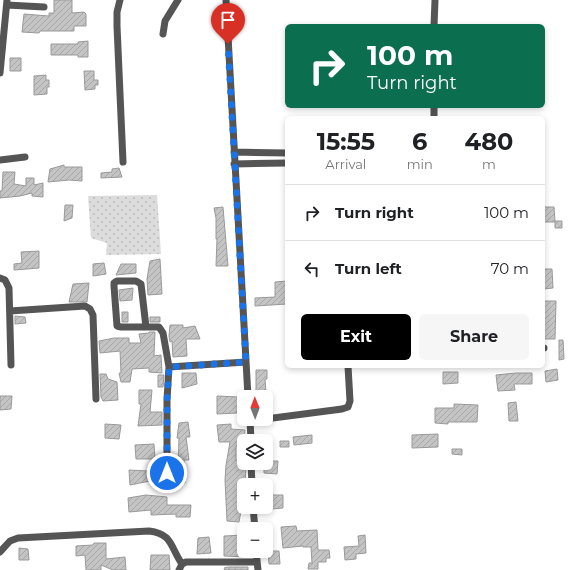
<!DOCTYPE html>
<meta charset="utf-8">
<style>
:root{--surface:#fff;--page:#f6f6f6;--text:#202124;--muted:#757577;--line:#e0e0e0;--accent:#000}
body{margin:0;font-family:Montserrat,sans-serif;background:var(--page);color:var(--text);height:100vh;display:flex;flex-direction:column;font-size:15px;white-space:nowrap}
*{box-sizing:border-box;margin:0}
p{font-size:13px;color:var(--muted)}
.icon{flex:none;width:22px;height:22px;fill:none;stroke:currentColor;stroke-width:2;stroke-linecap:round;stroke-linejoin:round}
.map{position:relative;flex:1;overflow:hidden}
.sheet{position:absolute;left:285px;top:116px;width:260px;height:252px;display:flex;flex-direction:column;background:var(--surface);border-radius:6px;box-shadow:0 2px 6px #0003}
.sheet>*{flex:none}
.top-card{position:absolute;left:285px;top:24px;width:260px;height:84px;border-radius:6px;box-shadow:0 2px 6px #0003;background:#0b6e4f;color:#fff;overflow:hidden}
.needle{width:26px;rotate:359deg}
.tools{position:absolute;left:237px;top:390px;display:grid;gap:8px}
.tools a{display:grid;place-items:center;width:36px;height:36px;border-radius:6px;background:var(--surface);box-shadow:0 2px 6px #0003;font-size:20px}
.pin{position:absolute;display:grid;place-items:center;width:34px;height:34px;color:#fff;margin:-41px -17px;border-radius:50% 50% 50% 0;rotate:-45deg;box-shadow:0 0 4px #0007}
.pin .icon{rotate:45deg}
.me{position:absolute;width:44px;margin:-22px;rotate:0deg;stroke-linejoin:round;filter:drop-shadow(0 0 3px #0008)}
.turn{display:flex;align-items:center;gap:14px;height:84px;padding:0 16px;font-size:18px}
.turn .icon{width:52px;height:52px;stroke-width:2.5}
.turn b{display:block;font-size:28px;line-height:34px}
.eta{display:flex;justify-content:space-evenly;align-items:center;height:68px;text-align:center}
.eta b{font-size:24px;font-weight:700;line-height:28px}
.cta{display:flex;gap:8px;margin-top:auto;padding:8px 16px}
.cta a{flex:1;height:46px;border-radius:6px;background:var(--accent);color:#fff;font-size:16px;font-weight:700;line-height:46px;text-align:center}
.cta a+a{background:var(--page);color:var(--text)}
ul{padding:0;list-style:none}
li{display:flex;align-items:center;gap:12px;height:56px;padding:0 16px;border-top:1px solid var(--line)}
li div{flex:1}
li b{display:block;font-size:15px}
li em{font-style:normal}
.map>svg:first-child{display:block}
.grass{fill:url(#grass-dots)}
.building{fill:url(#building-hatch);stroke:#999}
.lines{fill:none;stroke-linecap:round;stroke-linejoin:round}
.minor{stroke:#555;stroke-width:7}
.route{stroke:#1a73e8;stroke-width:7;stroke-dasharray:0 12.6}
</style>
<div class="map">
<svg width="569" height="570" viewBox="0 0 569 570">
<defs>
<pattern id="grass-dots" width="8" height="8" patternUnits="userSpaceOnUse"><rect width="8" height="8" fill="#dcdcdc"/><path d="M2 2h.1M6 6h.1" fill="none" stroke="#bbb" stroke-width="1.8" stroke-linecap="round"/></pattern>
<pattern id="building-hatch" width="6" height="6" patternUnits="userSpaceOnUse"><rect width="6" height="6" fill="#c4c4c4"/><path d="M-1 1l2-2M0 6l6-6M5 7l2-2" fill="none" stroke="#a7a7a7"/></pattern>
</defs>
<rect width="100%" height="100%" fill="#fff"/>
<path class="grass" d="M157 195 161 254 106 255 107 243 91 238 88 196Z"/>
<path class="building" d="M54 0H72V13L84 12 86 14V26H74V31H40L39 33 22 32 24 14 49 16V13H54Z
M88 41V57H78V55H51V44H78V42Z
M10 58H21V71H10Z
M84 71H94V80H98V85H95V89L85 90Z
M46 75V80H49V87H47V94L34 95V76Z
M64 165V167H82V181L69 180 48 182 50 169Z
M119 168 122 177 101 178V173L112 172V169Z
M3 172H15L14 184 26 186V178H34V185L43 183V197L32 196V193L20 196 0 198V191H2Z
M65 205H73L72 218 64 221Z
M223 207 228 266H216L217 239H216V218L214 208Z
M543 207H554L555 222H543Z
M555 221H562V228H555Z
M39 251V268L14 270V264L22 263 21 252Z
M160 259 162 294 148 295 147 279 150 261Z
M104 263 106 274 93 276V264Z
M121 264H136V273L116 275Z
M543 269H552L553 288 543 289Z
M287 281V304L255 306V298L275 297V282Z
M89 283 87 302H69L73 284Z
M133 288 132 300 120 301 119 290Z
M543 301H556L555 339H545V338L543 337Z
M122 312H128V322H122Z
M15 316 25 317 26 323 15 324Z
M150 317H160V322H150Z
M170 325H183V328L195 326 200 339H186L187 356 173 357 172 341 170 342 169 336Z
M149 332H155L154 356 161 355 162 373 149 372V368L132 369 130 382H121L119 373H121L120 351 100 353 99 341 114 338H129V343H141L139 334 149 333Z
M559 340H563L564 359 559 360Z
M557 369 558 380 546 382 545 371Z
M256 370H267V379H265L266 393H256Z
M443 372H458V383L443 384Z
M182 373H196L197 384 182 388Z
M516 373H532V384H514L515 390 498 391 496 375Z
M100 374H106L108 379 117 382 118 400 103 401 101 397Z
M158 375H164L163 387H158Z
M139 390H152L150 412H162V425L138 426 141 404H139Z
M0 396H12L11 409 0 410Z
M217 396 238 397 237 413 217 414Z
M516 402 518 421H509L508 403Z
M454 404 478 405 477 422H448V424L435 423V408H454Z
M188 422 190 437H186L189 460H184L185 483H173V469L178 468 179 438H177L179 423Z
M105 424 121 425 119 439 105 438Z
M231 424V429L245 430 244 447 236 446V460L244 461V463H246V467L245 485H244V506H242L239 522 227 521 225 480 226 465 230 442H219L217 425Z
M438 434V447L412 448V435Z
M312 435V443L294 445 293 437Z
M280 441H289V447H280Z
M154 444 155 459H136L135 445Z
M452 449H462V455L452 454Z
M266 461H278L277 474 264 473V463H266Z
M129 470 148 471 150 481 130 485Z
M146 495 167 497V505H191L190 517H176V514L151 515V510L129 512 128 498Z
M272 495H283V508L272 509Z
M296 526 297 531 317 530 318 550H329L330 558H326V562H318V569H308L309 563H312L311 547H303V546L283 548 281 527Z
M244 535V551H249V557L224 556V536Z
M365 535 366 553 356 554V559L345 560 344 547 359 546 358 536Z
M209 537 211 553 197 554 198 538Z
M94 543H106V559L125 557 126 570H113L101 565V570H86L85 555 76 556V546L93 545Z
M19 548 28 549 29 560H19Z
M268 551H279L280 564H269Z
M151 555H169L170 570H150Z
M228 567H248V570H225L224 568Z"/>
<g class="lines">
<path class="minor" d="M120 0 117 12V26L123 162
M226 0 248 397
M7 5 44 7
M434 26 435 0
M163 34 165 21 178 0
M0 73 7 0
M434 106V118
M234 152 287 153
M0 160 25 157
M234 164 287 163
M0 278 5 280 9 288 11 365
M10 311 85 306 90 309 93 315 96 399
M146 327 141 284 136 281H117L114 283V286L117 326 121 327H159L163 333 169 367 246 362
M543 348H544
M250 419 251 441
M250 421 342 409 348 407 350 401 348 366
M251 463 252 485
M167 473V400L169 367
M253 507 255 529
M256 551 258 570
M0 552 10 541 18 538 149 531C173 534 170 547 182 564
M179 570 182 564 186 562H257"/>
</g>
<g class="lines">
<path class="route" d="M167 473V400L169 367 246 362 228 44"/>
</g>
</svg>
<div class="tools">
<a><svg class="needle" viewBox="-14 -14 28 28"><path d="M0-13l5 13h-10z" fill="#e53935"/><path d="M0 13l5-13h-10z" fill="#757577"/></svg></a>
<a><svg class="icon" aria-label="layers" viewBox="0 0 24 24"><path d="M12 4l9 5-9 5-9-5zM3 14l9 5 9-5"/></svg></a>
<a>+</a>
<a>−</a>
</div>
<div class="pin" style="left:228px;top:44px;background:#d93025"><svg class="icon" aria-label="arrive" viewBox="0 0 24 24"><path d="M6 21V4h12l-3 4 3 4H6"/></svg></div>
<svg class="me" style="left:167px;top:473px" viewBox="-20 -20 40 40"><circle r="17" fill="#1a73e8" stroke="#fff" stroke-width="3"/><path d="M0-11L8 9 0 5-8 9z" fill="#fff"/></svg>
<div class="top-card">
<div class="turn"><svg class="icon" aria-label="right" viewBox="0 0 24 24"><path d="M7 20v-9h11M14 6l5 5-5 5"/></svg><div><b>100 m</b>Turn right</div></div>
</div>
<section class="sheet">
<div class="eta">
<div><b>15:55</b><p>Arrival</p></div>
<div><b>6</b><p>min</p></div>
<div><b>480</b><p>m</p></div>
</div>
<ul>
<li><svg class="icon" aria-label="right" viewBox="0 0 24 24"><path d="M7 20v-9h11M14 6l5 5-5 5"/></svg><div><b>Turn right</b></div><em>100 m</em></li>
<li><svg class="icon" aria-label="left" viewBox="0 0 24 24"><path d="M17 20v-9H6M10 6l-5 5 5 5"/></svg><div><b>Turn left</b></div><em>70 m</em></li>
</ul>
<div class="cta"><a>Exit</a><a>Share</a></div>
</section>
</div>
